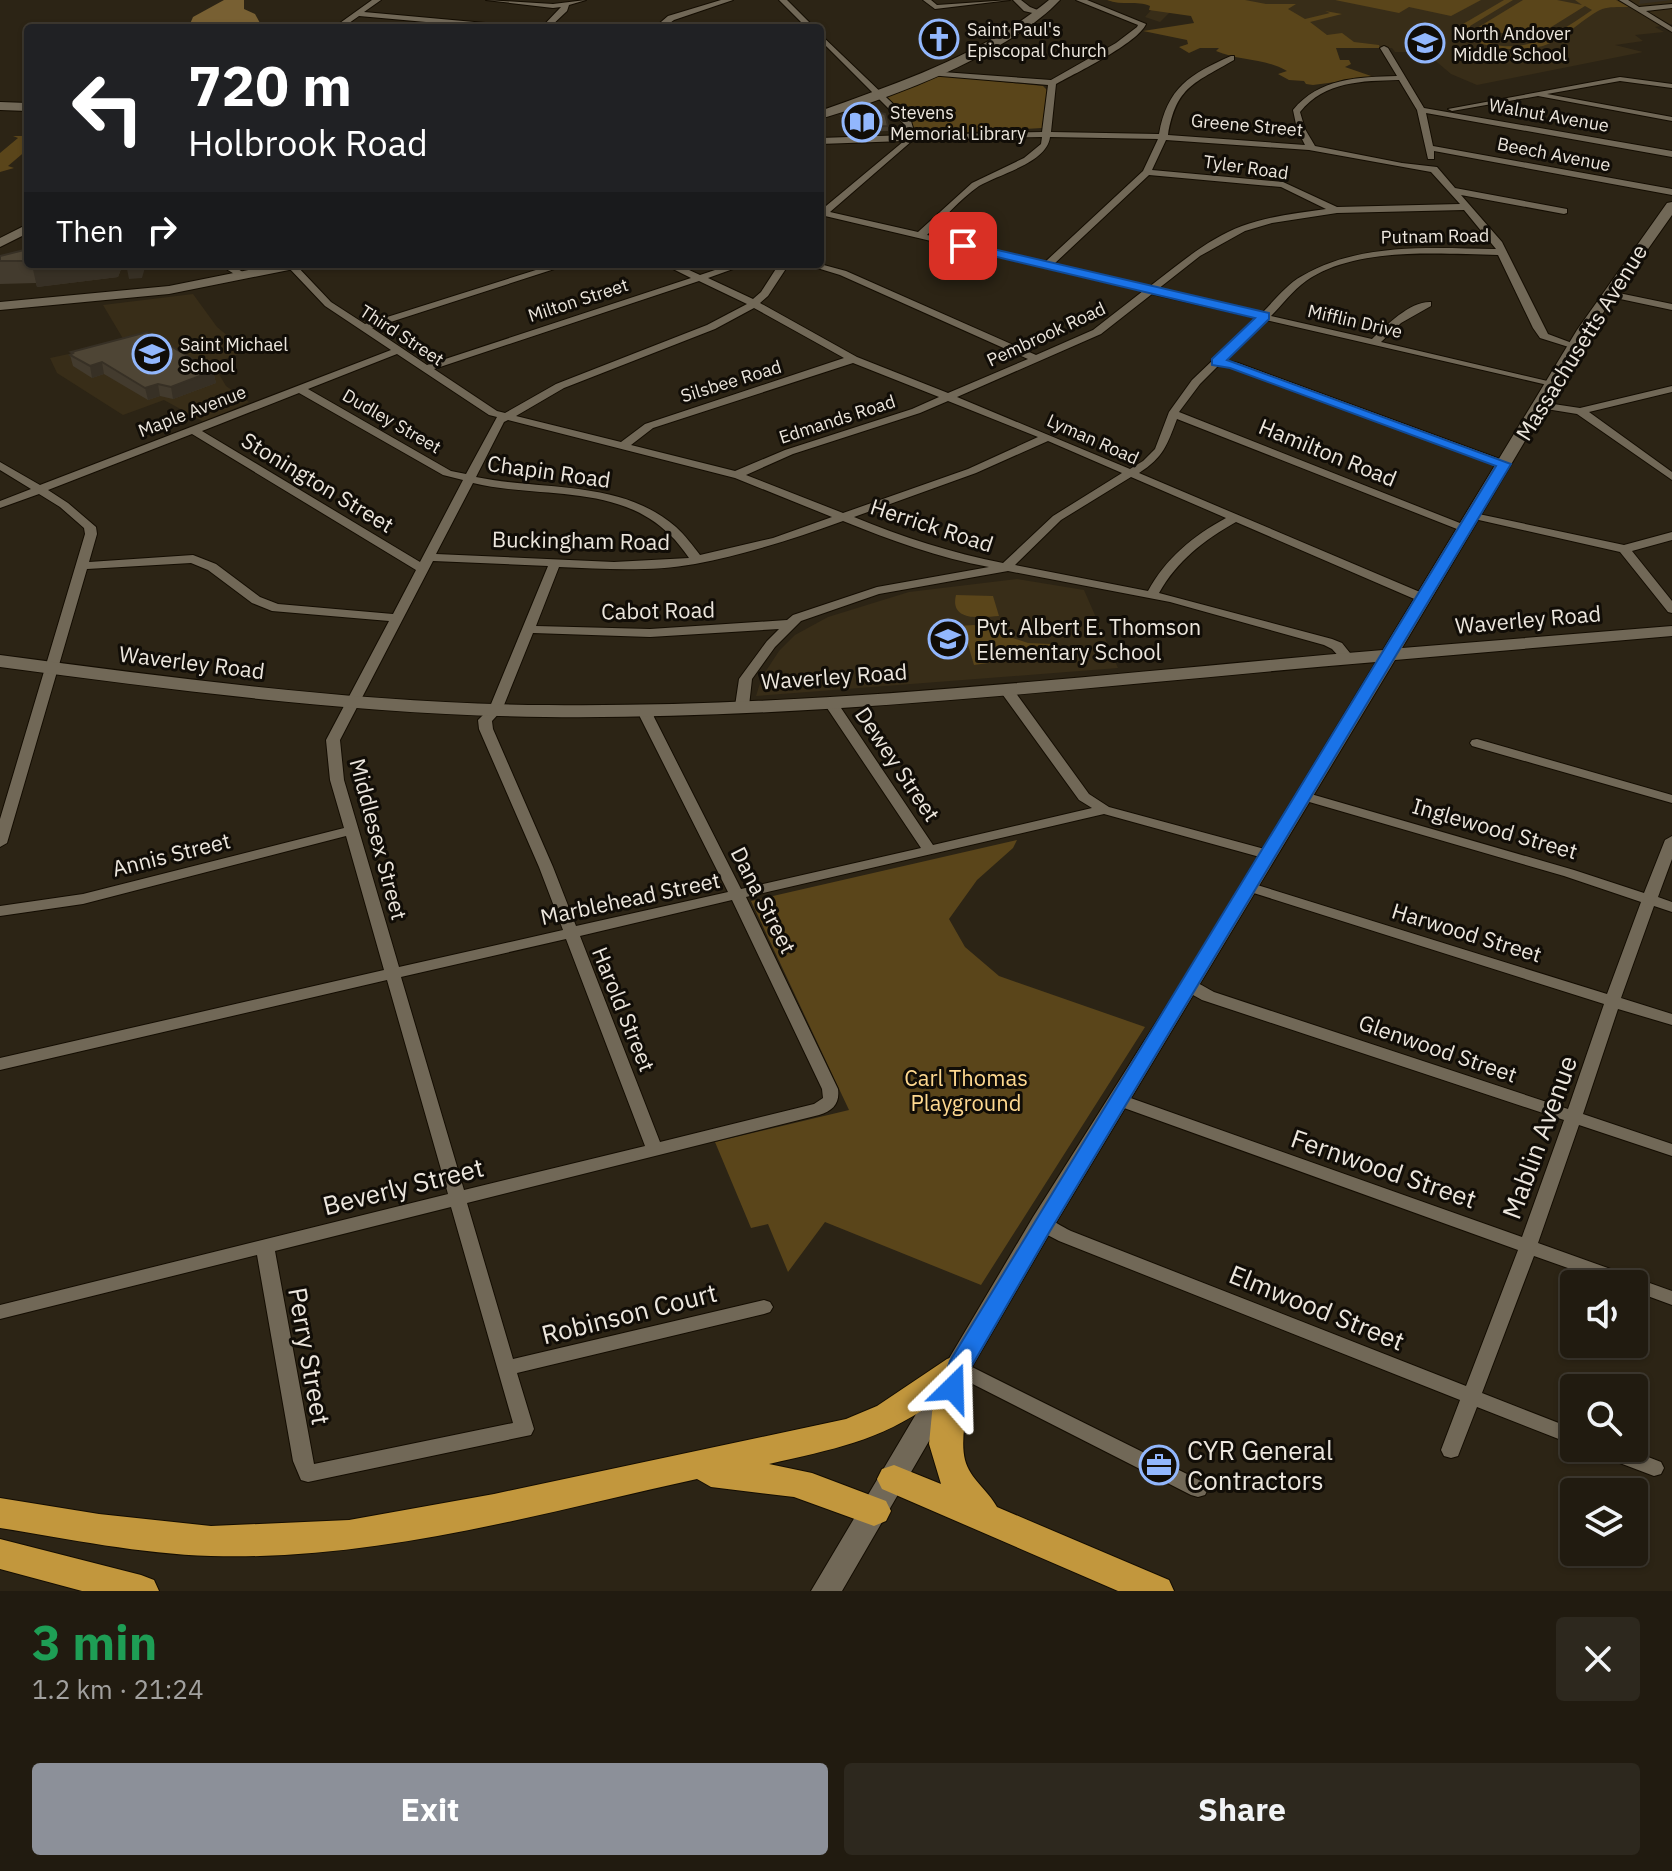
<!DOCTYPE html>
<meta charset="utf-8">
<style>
:root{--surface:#211b10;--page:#2d281e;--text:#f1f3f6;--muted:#a2a19f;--line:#3e3930;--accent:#8c9099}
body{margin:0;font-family:"IBM Plex Sans",sans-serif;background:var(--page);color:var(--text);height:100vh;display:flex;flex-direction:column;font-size:30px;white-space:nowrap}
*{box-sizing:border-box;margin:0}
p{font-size:26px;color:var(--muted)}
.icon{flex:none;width:44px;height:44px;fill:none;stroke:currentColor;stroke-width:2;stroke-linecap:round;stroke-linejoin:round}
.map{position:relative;height:1591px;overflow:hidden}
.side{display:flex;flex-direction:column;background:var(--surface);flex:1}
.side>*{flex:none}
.banner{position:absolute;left:24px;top:24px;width:800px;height:244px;border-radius:8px;box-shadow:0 2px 6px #0004,0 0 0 2px var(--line);background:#202124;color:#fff;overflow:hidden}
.fabs{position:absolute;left:1560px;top:1270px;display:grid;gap:16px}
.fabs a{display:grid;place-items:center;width:88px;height:88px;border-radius:8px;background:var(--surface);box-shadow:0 2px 6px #0004,0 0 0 2px var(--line);font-size:40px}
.pin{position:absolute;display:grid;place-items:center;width:68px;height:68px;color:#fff;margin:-34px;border-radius:16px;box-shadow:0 4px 12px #0006}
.me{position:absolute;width:88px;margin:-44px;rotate:22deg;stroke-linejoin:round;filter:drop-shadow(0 0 6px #0008)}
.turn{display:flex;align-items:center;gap:28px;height:168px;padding:0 32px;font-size:36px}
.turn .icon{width:104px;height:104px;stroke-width:2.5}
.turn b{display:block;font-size:56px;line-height:68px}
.then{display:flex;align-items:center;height:76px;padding:0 32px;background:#0003;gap:16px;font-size:30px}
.round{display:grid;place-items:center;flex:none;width:84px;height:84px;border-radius:8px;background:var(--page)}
.overview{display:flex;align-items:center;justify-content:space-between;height:136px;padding:0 32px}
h1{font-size:48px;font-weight:800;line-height:60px;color:#1e9e55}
.action{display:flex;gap:16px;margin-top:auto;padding:16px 32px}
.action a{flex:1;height:92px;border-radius:8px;background:var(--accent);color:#fff;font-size:32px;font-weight:800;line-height:92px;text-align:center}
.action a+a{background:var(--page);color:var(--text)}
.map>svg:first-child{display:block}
.built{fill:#382d18}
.green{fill:#5a451a}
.water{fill:#786033}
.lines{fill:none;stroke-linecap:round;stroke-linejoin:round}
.street-casing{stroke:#140d02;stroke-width:2}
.secondary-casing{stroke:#140d02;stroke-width:2}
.highway-casing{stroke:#140d02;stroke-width:2}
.street{fill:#716857;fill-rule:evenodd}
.secondary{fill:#716857;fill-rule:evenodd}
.highway{fill:#c2973d;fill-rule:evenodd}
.wall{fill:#433b2e}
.shaded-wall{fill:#373025}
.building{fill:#4e4535;stroke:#373025;stroke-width:2}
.route{fill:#1a73e8;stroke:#114b97;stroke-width:2}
.labels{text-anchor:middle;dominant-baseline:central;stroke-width:6;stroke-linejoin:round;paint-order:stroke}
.far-poi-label{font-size:18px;fill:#ece6dd;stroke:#110d07;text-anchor:start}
.far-street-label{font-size:18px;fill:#ece6dd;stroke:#110d07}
.street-label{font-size:22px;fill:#ece6dd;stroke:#110d07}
.poi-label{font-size:22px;fill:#ece6dd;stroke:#110d07;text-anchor:start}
.park-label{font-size:22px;fill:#ffd990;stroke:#110d07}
.near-street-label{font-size:26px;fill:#ece6dd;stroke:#110d07}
.near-poi-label{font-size:26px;fill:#ece6dd;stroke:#110d07;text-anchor:start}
</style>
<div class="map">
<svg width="1672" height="1591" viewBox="0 0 1672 1591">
<rect width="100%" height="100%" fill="#2c2415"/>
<path class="built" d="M1160 0H1672V24L1655 27 1664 32 1635 35 1643 41 1615 45 1643 52 1477 85 1451 74 1425 52H1395L1392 48H1334L1339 60 1213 13 1174 8 1160 22 1145 17Z
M193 294 217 327 246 351 213 364 226 386 249 402 204 422 164 400 123 415 57 373 50 358 125 342 103 305Z
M1017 579 1084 590 1118 668 756 696 762 677 779 651 795 635 828 617 909 592Z"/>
<path class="green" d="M1107 0H1245L1266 4H1296L1288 9 1305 19 1330 13 1325 11 1342 14 1310 22 1327 35 1342 33 1354 42 1379 45 1380 48H1336L1340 60H1349L1351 64 1345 67 1374 77 1313 85 1306 84 1304 81 1289 80 1278 74 1287 71C1265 58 1239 61 1216 51L1219 48H1200L1189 53 1179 47 1188 44 1187 40 1143 31 1194 23 1191 16 1149 10 1150 6C1137 0 1122 6 1107 0Z
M1335 0H1481L1451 16 1409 7 1399 13Z
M1504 0H1513L1470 26 1471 34C1515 63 1556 35 1592 10L1585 6 1532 39 1477 28 1523 0H1557L1582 5 1575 0H1616L1629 7C1620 7 1605 6 1598 11 1585 18 1568 34 1552 42 1529 55 1480 50 1461 32L1463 24Z
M936 75 1043 86 1047 90 1042 128 918 135 911 122 886 96Z
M13 136H28V149L8 166 14 168 0 172V153L18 138Z
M956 595 993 596 999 616C984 617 949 623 956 595Z
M974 625 1028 643 1050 644 1053 654 974 665 966 638 945 639 947 633 940 627Z
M1017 840 1013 848 977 880 949 919 965 947 999 976 1145 1027 981 1285 825 1222 788 1272 768 1224 751 1228 715 1142 849 1110 751 901Z"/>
<path class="water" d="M224 0H244V9L255 14 260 23 259 28H167L190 24 193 17Z"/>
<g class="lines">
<defs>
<path id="street" d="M372 0H381L364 12 519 26 523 28H493L359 16 342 28H333Z
M486 0 553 4 586 0 569 5 567 11 549 28H541L561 7 553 8Z
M721 0H733L674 20 663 28H654L668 16Z
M779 0H787L815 28H807Z
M923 0H931L937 5 1010 0 935 9Z
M1013 0H1021L1030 7 1045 13 1041 15 1024 11Z
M1076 0H1087L1146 24C1138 43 1076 73 1056 84L1051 132 1159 134C1167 88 1190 74 1231 56H1234V60C1195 83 1176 86 1168 135L1305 145 1297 129 1293 110C1319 78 1358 77 1397 76L1380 48 1384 46 1388 48 1424 108 1672 151V157L1426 113 1433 146 1672 189V195L1434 151V159H1428L1417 110 1399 80C1362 81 1325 81 1300 112L1305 129 1315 146 1402 163 1437 167 1455 188 1567 209V213L1564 214 1461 195 1502 242 1548 334 1580 346 1575 349 1540 338 1533 328 1498 255C1440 254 1356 246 1306 281 1293 290 1282 305 1271 316L1372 339C1387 325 1410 301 1431 302V306L1401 323 1381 342 1556 383V387L1266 320 1225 360 1238 363 1508 462V466H1500L1232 368 1219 365 1200 384 1179 412 1470 527V531H1462L1177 419C1167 445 1164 457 1139 473L1427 595 1429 598 1427 601H1419L1236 522C1204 540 1177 561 1159 593L1332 639 1342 643 1354 658 1353 661H1343L1332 649 1324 645 1170 602 1008 571 879 594 801 621 775 647 752 679 749 706 742 710 735 706 739 679 767 641 779 629 650 637 533 633 502 710 492 721 493 729 553 867 576 926 728 892 640 717 639 709 646 705 653 709 654 717 741 889 921 848 823 702 830 698 835 699 933 845 1092 808 1079 800 1000 691 998 688 1000 685H1010L1089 794 1109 807 1272 851 1274 854 1272 857 1267 859 1104 814 746 897 838 1089C840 1103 833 1111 819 1115L467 1203 513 1359 764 1300 770 1302 773 1307 770 1312 764 1314 517 1373 534 1429 531 1435 308 1482 301 1480 293 1461 257 1255 0 1319V1305L448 1194 387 980 0 1070V1058L384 970 346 836 83 904 0 916V906L83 894 344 828 330 780 326 740 389 621 272 611 252 603 208 570 191 563 87 569 7 843 0 847V819L85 534 84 528 60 507 39 494 0 508V501L31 489 0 470V462L40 485 391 350 325 306 289 268V264H295L331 302 365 324 555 264H570L372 328 427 365 691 278 663 264H676L700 275 733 264H747L708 278 753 299 761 292 779 264H789L768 296 760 303 857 357 948 393 1028 359 840 275 804 264H820L846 271 1036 355 1093 330 1143 291 825 216 820 219V211L904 141 820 144V138L907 135 908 133 904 124 820 40V34L911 121 915 135 1042 132 1048 85 929 75 925 73 929 71 1051 80 1116 43 1137 27 1138 25ZM1042 137 1041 144 1024 158 972 183 918 232 830 212 913 140ZM1050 137 1158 139 1143 171 1045 262 927 235C943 219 960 199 979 186 999 174 1047 163 1050 137ZM1166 140 1309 150 1431 172 1460 204 1337 207 1283 182 1152 170ZM1149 175 1281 187 1326 209C1298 213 1269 216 1242 226 1207 239 1178 265 1149 287L1054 264ZM1464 210 1496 249C1431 248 1360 242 1302 276 1287 284 1274 301 1262 313L1158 289 1200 256 1245 231 1272 223 1337 213ZM699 281 747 304 707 325 556 384 505 413 497 411 434 369ZM1152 294 1257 318 1192 380 1169 412 1155 449 1143 461 1130 469 957 397 1101 334ZM754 308 844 358 645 424 621 442 516 416 564 388 715 329ZM397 354 489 415 497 417 466 474 451 471 308 389ZM853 363 939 397 912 409 785 450 735 471 631 445 653 428ZM299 393 443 475 463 480 420 562 202 431ZM948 401 1038 437 968 469 843 513 746 475 793 454 920 413ZM508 420 735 478 832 517 773 538 700 555C693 546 685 535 676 527 621 479 543 491 476 477L504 422ZM192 434 416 570 393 614 278 604 260 597 216 564 193 555 89 562 97 534 96 527 68 503 48 490ZM1048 441 1122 473 1053 516 1003 563C952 553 902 537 854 517L976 473ZM1131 477 1226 518C1193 536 1166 558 1148 591L1015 565 1061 520ZM473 483C538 499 617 483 669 534 677 541 683 550 689 558L614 562 436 554ZM843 521C890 540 939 558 989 567L877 587 793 615 787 620 650 629 536 626 559 567C604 569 651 572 695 564 746 554 794 539 843 521ZM433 561 548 566 489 709 478 720 479 729 539 867 563 930 399 967 344 780 340 740ZM732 900 822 1089 823 1098 814 1104 660 1142 580 936ZM566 939 645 1146 464 1190 401 977ZM451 1207 513 1423 314 1464 275 1251Z
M1619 0H1628L1639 7 1672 4V8L1646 11 1672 27V32Z
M1620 77 1672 84V88L1620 81 1547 94 1672 117V121L1538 96 1452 111 1448 109Z
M218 264H230L249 276 241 278Z
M1609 291 1672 304V310L1606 296 1604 294Z
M1672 386V392L1589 412 1672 472V480L1577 414 1540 408 1535 405 1540 402 1580 408Z
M1474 513 1624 545 1672 532V540L1632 551 1672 601V613L1668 612 1620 552 1470 518 1468 516Z
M1477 739 1672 795V803L1472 746 1470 743 1472 740Z
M1304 792 1574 870 1644 893 1665 840 1672 836V859L1658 897 1672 902V912L1654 906 1621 998 1672 1014V1025L1618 1009 1583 1114 1672 1144V1156L1579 1125 1538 1243 1672 1291V1305L1634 1291V1284H1613L1534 1256 1482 1393 1574 1429V1445L1477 1407 1458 1456 1451 1458 1444 1456 1441 1450 1460 1400 1059 1241 1036 1229 1033 1224 1036 1219C1048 1215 1060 1226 1071 1231L1466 1386 1518 1250 1113 1104 1111 1100 1113 1096H1125L1522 1237 1564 1120 1202 1000 1184 990 1182 986 1184 982C1195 979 1204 987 1214 992L1568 1109 1604 1004 1244 890 1242 887 1249 882 1254 884 1607 994 1641 902 1564 876 1299 799 1297 796Z
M958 1360 1205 1483 1208 1489 1205 1495 1198 1497 1191 1495 951 1373 949 1368 951 1363Z
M1593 1448H1625L1661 1462 1664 1468 1661 1474 1654 1476 1596 1454Z"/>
<path id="secondary" d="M1049 0H1060C1009 54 891 98 820 119V111C900 82 982 55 1049 0Z
M0 102 28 103V111L0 110Z
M1672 202V215L1591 330 1402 648 1672 626V636L1395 660 1051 1231 842 1591H811L1033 1217 1181 983 1376 662C1102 685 820 720 545 717 362 715 181 691 0 667V655C182 679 364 704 548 705 827 708 1105 673 1383 650L1577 330 1667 203Z
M28 224V233L0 247V238Z
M279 264H306L299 268 169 294 0 310V302L169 286Z"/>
<path id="highway" d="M958 1355 969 1359C979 1378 957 1428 965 1460 970 1479 988 1490 997 1507L1169 1580 1174 1591H1118L882 1489 877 1479 882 1469 894 1465 941 1484 929 1444 933 1403C878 1442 833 1449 769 1464L812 1473 886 1501 891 1511 886 1521 874 1526 794 1497 711 1487 697 1479C538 1514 375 1561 211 1556 141 1554 69 1539 0 1528V1498L99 1514 211 1526 349 1520 494 1494 846 1419 877 1406 947 1359Z
M0 1539 141 1575 154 1580 159 1591H82L0 1569Z"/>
</defs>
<use href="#street" class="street-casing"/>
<use href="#secondary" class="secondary-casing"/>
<use href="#highway" class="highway-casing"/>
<use href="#street" class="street"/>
<use href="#secondary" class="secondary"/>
<use href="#highway" class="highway"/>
</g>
<path class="wall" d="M841 116 888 126V131L852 132 841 121Z
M28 249V264H123L118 277 37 287 36 283 0 284V256Z
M71 352 213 371 216 383 173 399 160 396 148 400 104 374 92 378 73 366 70 355 71 354Z"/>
<path class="shaded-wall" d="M1640 0H1672L1639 4Z
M38 264H123L118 277 37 287 32 265Z
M126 264H146L142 278 129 279Z
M102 362 104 374 92 378 90 366Z
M213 371 216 383 173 399 171 387Z
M158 384 160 396 148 400 145 388Z"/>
<path class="building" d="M863 108 885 114 888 126 852 127 841 116Z
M28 249V261H0V256Z
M147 332 213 371 171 387 158 384 145 388 102 362 90 366 70 355 73 353 71 352Z"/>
<path class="route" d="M963 242 1269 313V319L1227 360 1511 464 1050 1231 970 1369 962 1395 953 1398 944 1395 941 1388 950 1361 1496 466 1230 368 1212 365V359L1255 318 959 248 957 246Z"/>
<defs>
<symbol id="church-ring" viewBox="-11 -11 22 22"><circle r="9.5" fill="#110d07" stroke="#92b7fd" stroke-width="1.5"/><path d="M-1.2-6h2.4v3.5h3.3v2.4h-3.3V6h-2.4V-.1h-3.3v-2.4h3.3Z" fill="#92b7fd"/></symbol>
<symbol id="school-ring" viewBox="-11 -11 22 22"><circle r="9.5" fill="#110d07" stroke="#92b7fd" stroke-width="1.5"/><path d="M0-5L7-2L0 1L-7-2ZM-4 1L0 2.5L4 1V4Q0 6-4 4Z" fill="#92b7fd"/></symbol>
<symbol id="library-ring" viewBox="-11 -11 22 22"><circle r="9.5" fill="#110d07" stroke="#92b7fd" stroke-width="1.5"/><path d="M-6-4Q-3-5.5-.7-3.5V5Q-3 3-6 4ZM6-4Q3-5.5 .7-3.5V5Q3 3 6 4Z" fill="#92b7fd"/></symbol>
<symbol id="office-ring" viewBox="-11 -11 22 22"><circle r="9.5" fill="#110d07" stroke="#92b7fd" stroke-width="1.5"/><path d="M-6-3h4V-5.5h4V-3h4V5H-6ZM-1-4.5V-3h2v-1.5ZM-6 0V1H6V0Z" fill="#92b7fd"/></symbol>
</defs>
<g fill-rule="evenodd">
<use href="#church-ring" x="917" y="17" width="44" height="44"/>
<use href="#school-ring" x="1403" y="21" width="44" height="44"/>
<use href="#library-ring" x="840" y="100" width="44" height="44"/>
<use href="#school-ring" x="130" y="332" width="44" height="44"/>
<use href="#school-ring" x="926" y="617" width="44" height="44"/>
<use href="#office-ring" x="1137" y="1443" width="44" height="44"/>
</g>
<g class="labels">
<g class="far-poi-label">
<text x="967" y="29">Saint Paul's<tspan x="967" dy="21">Episcopal Church</tspan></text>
<text x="1453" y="33">North Andover<tspan x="1453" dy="21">Middle School</tspan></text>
<text x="890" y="112">Stevens<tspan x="890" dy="21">Memorial Library</tspan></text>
<text x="180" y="344">Saint Michael<tspan x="180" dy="21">School</tspan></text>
</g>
<g class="far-street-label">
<text transform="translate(1549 115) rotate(10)">Walnut Avenue</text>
<text transform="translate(1247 125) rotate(5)">Greene Street</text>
<text transform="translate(1554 154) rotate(11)">Beech Avenue</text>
<text transform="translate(1246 167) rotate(8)">Tyler Road</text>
<text transform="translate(1435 236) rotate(-1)">Putnam Road</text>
<text transform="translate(578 300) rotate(-18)">Milton Street</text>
<text transform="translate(1355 321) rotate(13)">Mifflin Drive</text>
<text transform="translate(1046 334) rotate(-25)">Pembrook Road</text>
<text transform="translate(402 335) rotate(33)">Third Street</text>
<text transform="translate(731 381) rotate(-17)">Silsbee Road</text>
<text transform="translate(192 411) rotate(-21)">Maple Avenue</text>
<text transform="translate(837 419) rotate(-18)">Edmands Road</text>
<text transform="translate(392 421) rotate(30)">Dudley Street</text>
<text transform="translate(1093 439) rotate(24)">Lyman Road</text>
</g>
<g class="street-label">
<text transform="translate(1581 342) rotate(-58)">Massachusetts Avenue</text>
<text transform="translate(1328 452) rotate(22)">Hamilton Road</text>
<text transform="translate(549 471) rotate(8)">Chapin Road</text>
<text transform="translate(318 482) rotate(31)">Stonington Street</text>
<text transform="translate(932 525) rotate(18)">Herrick Road</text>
<text transform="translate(581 540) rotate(1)">Buckingham Road</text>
<text transform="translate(658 610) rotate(-1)">Cabot Road</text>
<text transform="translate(1528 619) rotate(-5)">Waverley Road</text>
<text transform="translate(192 662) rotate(7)">Waverley Road</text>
<text transform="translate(834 676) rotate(-4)">Waverley Road</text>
<text transform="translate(898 764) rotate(56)">Dewey Street</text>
<text transform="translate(1495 828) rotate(16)">Inglewood Street</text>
<text transform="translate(379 839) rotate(75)">Middlesex Street</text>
<text transform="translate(171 854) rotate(-14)">Annis Street</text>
<text transform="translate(630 898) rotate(-12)">Marblehead Street</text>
<text transform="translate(764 900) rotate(63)">Dana Street</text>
<text transform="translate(1467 932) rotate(17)">Harwood Street</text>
<text transform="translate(624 1009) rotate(68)">Harold Street</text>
<text transform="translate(1438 1048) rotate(19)">Glenwood Street</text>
</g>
<g class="poi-label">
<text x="976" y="626">Pvt. Albert E. Thomson<tspan x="976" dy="25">Elementary School</tspan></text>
</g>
<g class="park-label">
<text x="966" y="1077">Carl Thomas<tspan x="966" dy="25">Playground</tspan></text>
</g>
<g class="near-street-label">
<text transform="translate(1539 1137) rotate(-70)">Mablin Avenue</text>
<text transform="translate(1384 1168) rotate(19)">Fernwood Street</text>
<text transform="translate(403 1186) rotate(-14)">Beverly Street</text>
<text transform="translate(1317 1307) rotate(22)">Elmwood Street</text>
<text transform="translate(629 1313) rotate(-14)">Robinson Court</text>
<text transform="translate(310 1356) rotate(80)">Perry Street</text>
</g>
<g class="near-poi-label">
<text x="1187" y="1450">CYR General<tspan x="1187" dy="30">Contractors</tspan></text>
</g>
</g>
</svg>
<div class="fabs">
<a><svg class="icon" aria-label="sound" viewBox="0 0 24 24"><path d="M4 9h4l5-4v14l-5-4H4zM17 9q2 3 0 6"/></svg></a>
<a><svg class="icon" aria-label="search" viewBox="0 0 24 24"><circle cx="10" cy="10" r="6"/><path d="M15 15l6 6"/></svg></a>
<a><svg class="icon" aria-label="layers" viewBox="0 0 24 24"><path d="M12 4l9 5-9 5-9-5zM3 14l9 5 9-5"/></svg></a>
</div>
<div class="pin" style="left:963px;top:246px;background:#d93025"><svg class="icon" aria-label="arrive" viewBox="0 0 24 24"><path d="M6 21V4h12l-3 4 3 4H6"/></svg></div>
<svg class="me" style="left:953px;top:1388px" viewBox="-20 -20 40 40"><path d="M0-17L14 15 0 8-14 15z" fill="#1a73e8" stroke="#fff" stroke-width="4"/></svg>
<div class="banner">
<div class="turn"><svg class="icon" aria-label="left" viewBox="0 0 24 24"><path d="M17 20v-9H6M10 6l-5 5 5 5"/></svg><div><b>720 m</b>Holbrook Road</div></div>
<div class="then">Then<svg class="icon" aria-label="right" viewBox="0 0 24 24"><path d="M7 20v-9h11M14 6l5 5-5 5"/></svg></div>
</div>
</div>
<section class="side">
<div class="overview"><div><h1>3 min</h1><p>1.2 km · 21:24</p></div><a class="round"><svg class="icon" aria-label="close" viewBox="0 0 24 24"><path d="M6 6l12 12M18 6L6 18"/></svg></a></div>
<div class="action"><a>Exit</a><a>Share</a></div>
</section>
